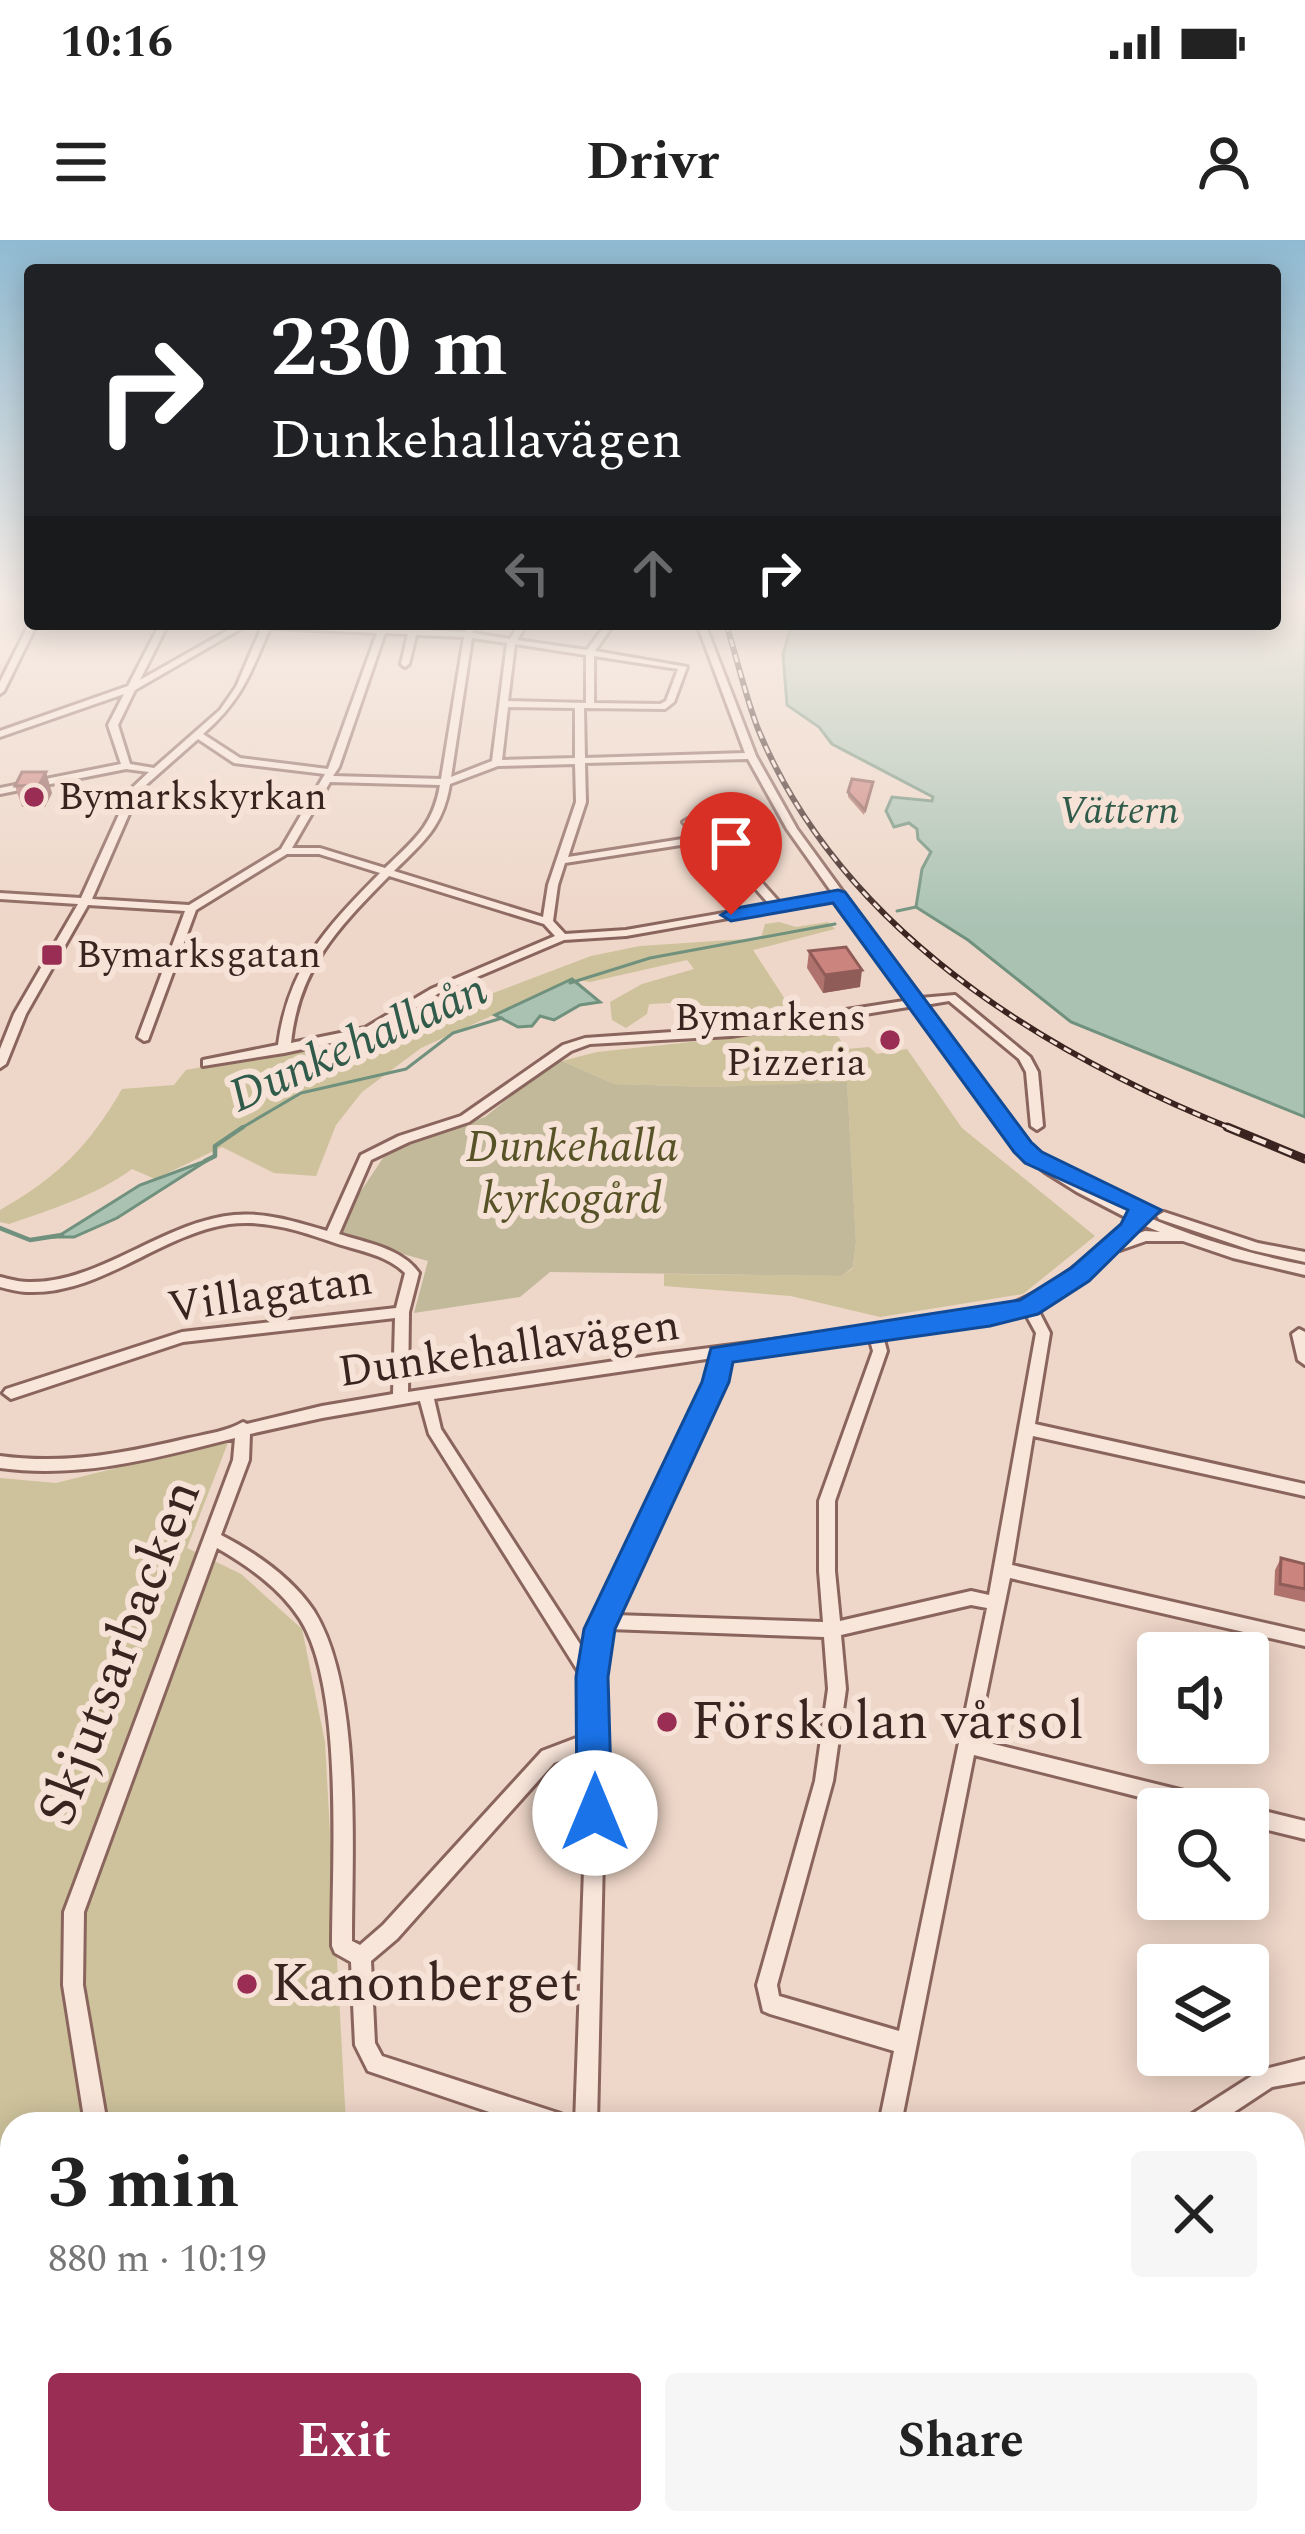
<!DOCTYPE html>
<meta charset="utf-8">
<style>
:root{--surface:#fff;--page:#f6f6f6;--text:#222;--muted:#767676;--accent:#992d53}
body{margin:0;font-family:Spectral,serif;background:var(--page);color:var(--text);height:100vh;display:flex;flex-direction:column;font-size:45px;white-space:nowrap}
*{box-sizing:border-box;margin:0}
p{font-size:39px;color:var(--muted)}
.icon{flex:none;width:66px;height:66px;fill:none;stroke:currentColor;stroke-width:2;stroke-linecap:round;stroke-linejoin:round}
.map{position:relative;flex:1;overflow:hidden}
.sheet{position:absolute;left:0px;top:1872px;width:1305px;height:423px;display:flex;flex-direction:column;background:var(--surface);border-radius:36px 36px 0 0;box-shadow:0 6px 30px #0003}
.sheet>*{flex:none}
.banner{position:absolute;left:24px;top:24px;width:1257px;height:366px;border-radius:12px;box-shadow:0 6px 30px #0003;background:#202124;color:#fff;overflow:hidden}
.tools{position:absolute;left:1137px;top:1392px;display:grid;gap:24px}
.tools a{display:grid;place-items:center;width:132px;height:132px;border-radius:12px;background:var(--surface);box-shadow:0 6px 30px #0003;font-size:60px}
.pin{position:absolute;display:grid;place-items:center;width:102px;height:102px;color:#fff;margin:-123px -51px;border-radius:50% 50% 50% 0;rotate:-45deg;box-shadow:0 0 12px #0007}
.pin .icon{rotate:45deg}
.me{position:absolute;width:132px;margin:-66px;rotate:0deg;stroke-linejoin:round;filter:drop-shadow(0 0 9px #0008)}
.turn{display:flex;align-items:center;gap:42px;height:252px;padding:0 48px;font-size:54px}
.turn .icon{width:156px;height:156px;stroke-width:2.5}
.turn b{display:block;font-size:84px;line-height:102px}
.lanes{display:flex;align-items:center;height:114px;padding:0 48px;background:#0003;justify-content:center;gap:60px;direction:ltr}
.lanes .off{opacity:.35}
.round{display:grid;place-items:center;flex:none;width:126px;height:126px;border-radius:12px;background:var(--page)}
.headline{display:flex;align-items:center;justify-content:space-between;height:204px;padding:0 48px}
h1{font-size:72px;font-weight:700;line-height:90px}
.action{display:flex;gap:24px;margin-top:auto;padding:24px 48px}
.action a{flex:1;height:138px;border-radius:12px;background:var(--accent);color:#fff;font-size:48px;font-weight:700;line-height:138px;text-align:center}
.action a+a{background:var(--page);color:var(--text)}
.status{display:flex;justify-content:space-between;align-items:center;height:84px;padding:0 60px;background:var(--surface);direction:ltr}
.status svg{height:33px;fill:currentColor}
header{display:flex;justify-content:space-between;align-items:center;height:156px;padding:0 48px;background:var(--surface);font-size:54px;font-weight:700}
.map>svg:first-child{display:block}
.green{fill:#cdc29b}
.cemetery{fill:#c2b99a}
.water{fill:#a9c2b2;stroke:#6f917d;stroke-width:3}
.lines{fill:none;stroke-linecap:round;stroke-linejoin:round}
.stream-far1{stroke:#6f917d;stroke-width:3}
.stream{stroke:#6f917d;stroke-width:4.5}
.minor-casing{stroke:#8a655d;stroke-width:6}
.minor{fill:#f9e6db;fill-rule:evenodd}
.rail-far1-casing{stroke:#3b2420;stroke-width:6}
.rail-casing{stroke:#3b2420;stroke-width:9}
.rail-far1{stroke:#f6e2d7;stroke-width:3;stroke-dasharray:8;stroke-linecap:butt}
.rail{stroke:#f6e2d7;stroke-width:4.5;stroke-dasharray:14;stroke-linecap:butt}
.wall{fill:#af726c}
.shaded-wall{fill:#8f5c58}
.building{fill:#cc847e;stroke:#8f5c58;stroke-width:3}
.route{fill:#1a73e8;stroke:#114b97;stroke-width:3}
.poi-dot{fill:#992d53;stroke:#f6e2d7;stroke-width:4.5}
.labels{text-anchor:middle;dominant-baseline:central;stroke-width:12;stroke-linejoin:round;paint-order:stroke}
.far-poi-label{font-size:39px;fill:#3b2420;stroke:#f6e2d7;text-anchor:start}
.far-water-label{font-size:39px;font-style:italic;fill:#305a49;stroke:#f6e2d7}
.park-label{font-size:45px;font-style:italic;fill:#575327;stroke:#f6e2d7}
.street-label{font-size:45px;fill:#3b2420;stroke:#f6e2d7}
.water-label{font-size:48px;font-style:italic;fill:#305a49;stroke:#f6e2d7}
.near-street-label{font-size:54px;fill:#3b2420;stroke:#f6e2d7}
.near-poi-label{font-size:54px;fill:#3b2420;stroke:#f6e2d7;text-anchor:start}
</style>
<div class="status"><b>10:16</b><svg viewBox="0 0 49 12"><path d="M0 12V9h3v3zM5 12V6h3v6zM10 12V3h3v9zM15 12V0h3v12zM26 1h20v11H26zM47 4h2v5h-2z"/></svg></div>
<header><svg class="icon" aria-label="menu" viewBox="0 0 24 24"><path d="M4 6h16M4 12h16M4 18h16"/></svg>Drivr<svg class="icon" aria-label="person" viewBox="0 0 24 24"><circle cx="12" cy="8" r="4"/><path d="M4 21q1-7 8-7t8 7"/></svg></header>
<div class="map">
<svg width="1305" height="2294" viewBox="0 0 1305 2294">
<rect width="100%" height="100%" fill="#eed6c8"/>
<path class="green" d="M779 682 796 687 828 682 835 689 753 710 792 770H815L816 775 761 780 689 762 649 764 647 774 626 788 612 780 610 762 642 744 694 729 687 720 590 742 572 739 421 808 362 852 336 885 316 936 274 933 222 907 155 939 132 929C95 956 52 969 9 984L0 982V970C58 937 89 906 122 849L174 845 186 830 355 799 422 780 591 716 640 706 761 698 765 684Z
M831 787 847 809 869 807 877 814 907 809 962 888 1095 996 1023 1054 880 1077 791 1056 664 1046V1034L842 1036 853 1028 856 1002 847 843 712 847 614 844 562 821 597 812Z
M229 1200 187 1308 241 1334 302 1389 325 1502 346 1884H12V2283H386L388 2294H0V1238L56 1243Z"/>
<path class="cemetery" d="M562 821 614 844 712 847 847 842 856 1002 853 1027 842 1036 550 1032 520 1057 414 1073 428 1021 353 1000 342 992 341 981 383 918 401 906 485 877 537 835Z"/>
<path class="water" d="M1275 367H1305V877L1071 782 968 700 916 667 922 629 931 612 918 599 917 589 909 583 894 587 886 571 892 557 932 561 933 557 832 504 819 487 787 465 783 414 792 384H1275Z
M572 739 600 762 580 765 554 780 540 776 532 786 518 787 495 775Z
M208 920 117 978 74 997H57L140 945Z"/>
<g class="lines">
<path class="stream-far1" d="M897 671 916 667
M570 743 650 718 835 684
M238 890 301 853 406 829 453 793 502 778"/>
<path class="stream" d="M205 921 215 916V906L243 887
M0 988 30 1000 62 995"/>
<defs>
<path id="minor" d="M30 382 37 384 4 451 0 454V442Z
M160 384H168L140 440 239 384H249L135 450 118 485 130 524 154 528 220 470 236 447 263 384 379 388 381 384H387V388L465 392 466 384H474L473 393 510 399 519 384H527L517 400 587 410 606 384H614L595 411 687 427 674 462 665 469 584 468 585 518 745 513 697 384H705L756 516 797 589 920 758 955 755 1030 817 1038 832 1043 886 1037 890 1031 886 1026 832 1019 819 949 761 925 765 1027 904 1054 926 1086 946 1134 970 1142 971 1143 975C1195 998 1249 1014 1305 1025V1035L1233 1018 1183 1001H1146L1120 1010 1116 1008 1071 1045 1036 1066 1050 1093 1035 1184 1305 1244V1256L1033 1196 1012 1325 1305 1392V1406L1010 1338 977 1500 1221 1560 1228 1563 1230 1569H1187L974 1515 901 1884H879L894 1811 770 1774 763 1771 757 1745 815 1541 828 1449 824 1397 609 1389 601 1437 604 1573 597 1884H575L586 1573 585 1511 554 1523 397 1699 371 1721 375 1803 382 1816 558 1873 566 1876 569 1884H525L368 1831 355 1805 351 1722 335 1713 332 1706C332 1624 344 1447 300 1379 280 1348 248 1326 217 1308L84 1672 83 1745 107 1884H85L63 1745 64 1672 233 1220 235 1198C157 1218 80 1239 0 1228V1216C65 1225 126 1213 189 1198 207 1194 228 1191 243 1182L247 1184 322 1166 393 1154 395 1078 183 1102 11 1159 3 1153 6 1149 182 1092 396 1068 405 1033C388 1016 361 1011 338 1004 304 992 266 979 229 984 159 995 100 1055 27 1052 18 1052 9 1049 0 1047V1037C9 1039 19 1042 28 1042 99 1044 162 982 234 975 265 972 297 982 327 991L361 915 399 896 461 876 563 805 585 798 731 788 910 760 837 659 626 696 564 700 439 753 373 794 284 813 203 826V820L278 805C288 727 327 687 380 633L319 614H287L196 670 148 800 144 801 138 797 185 671 88 665 26 774 6 824 0 828V809L14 774 78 664 0 659V653L81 658 130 550 149 532 126 529 0 554V548L121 524 108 485 124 454 0 497V491L128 446ZM270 388 377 393 328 529 240 518 203 494C242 460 250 434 270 388ZM385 393 408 394 401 424 405 427 409 424 416 395 464 397 441 539 333 536 339 527ZM472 398 507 403 492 521 451 537ZM515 404 586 415V463L508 461ZM594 416 678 429 666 461 660 464 594 463ZM508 467 575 468V518L502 520ZM198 499 234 523 325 534 281 609 189 665 92 659 139 551ZM748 519 787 589 833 654 780 663 747 626 706 597 692 580 688 579 683 582 695 597 568 617 586 562 585 523ZM575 524 576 562 548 645 543 677 394 631C424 601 443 587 450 544L498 526ZM330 542 440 545C433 586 414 600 385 628L320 608H292ZM700 602 739 630 770 665 626 690 565 694 553 681 558 645 565 623ZM389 636 544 684 555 696 431 749 365 788 291 803C299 727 338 688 389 636ZM914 766 1017 910 1045 932 1077 952 1129 979 1126 986C1083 1021 1044 1055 990 1072L655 1115 408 1152 409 1072 419 1033C402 1008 366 1003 339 994L371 920 409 902 469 882 571 811 590 804 731 796ZM1140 984 1160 992 1145 991 1131 996ZM1024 1071 1036 1093 989 1355 971 1351 840 1381 835 1331V1261L887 1111 883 1096 990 1082ZM869 1097 873 1111 819 1261V1331L823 1382 615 1375 722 1142 728 1116ZM713 1118 708 1142 593 1382 587 1415 441 1189 434 1159ZM420 1161 429 1194 583 1439 584 1495 542 1511 383 1685 360 1705 352 1701C352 1610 362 1448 314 1371 292 1338 256 1313 221 1295L249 1220 250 1194 322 1178ZM971 1365 987 1368 899 1791 779 1756 777 1745 833 1541 846 1449 841 1395Z
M1164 972 1258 1003 1305 1012V1022L1251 1010 1159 979 1157 976Z
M1299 1089 1305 1092V1125L1298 1120 1292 1094Z
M1248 1567 1305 1581V1599L1248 1585V1569H1244Z
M1305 1819V1841L1272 1847 1216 1884H1186L1189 1876 1261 1830Z
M1293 2115 1305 2119V2143L1293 2139Z
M35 2283H61L58 2294H32Z
M480 2283H506L503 2294H477Z
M802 2283H828L826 2294H800Z
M1103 2283H1130L1135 2294H1108Z"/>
</defs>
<use href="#minor" class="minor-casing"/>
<use href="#minor" class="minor"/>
<defs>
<path id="rail-far1" d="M726 384C737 418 745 455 758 489 841 690 1041 812 1235 890"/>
<path id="rail" d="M1227 887 1305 919"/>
</defs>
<use href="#rail-far1" class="rail-far1-casing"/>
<use href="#rail" class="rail-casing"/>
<use href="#rail-far1" class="rail-far1"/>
<use href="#rail" class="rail"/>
</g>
<path class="wall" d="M22 532 52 553 45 567H22L15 546Z
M872 547 864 575 848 557V552Z
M809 711 860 747 823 753 807 728Z
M1281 1318 1305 1324V1362L1274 1355 1275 1330Z"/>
<path class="shaded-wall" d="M46 532 52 553 45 567 39 545Z
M862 730 860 747 823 753 825 735Z"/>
<path class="building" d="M22 532H46L39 545 15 546Z
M852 539 873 542 865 570 848 552Z
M846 707 862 730 825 735 809 711Z
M1281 1318 1305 1324V1349L1280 1344Z"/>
<linearGradient id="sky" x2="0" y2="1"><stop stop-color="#8fbad2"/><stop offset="0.53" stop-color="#f7ede6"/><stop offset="1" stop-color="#f7ede6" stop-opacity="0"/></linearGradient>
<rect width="1305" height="688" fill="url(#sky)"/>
<path class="route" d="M838 650 845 652 1031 902 1042 912 1161 970 1089 1041 1038 1074 990 1086 733 1122 729 1142 615 1389 608 1437 612 1573 607 1584 595 1588 582 1584 577 1573 576 1437 584 1389 702 1142 711 1108 1020 1060 1071 1028 1121 984 1128 970 1025 923 1014 912 833 663 731 681 721 675 731 669Z"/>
<g class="poi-dot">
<circle cx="34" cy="557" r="12"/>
<rect x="40" y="703" width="24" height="24" rx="6"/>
<circle cx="890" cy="800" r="12"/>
<circle cx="667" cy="1482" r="12"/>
<circle cx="247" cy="1744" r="12"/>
</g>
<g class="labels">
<g class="far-poi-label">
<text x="58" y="557">Bymarkskyrkan</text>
<text x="76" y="715">Bymarksgatan</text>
<text x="866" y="778" text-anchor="end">Bymarkens<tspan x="866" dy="45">Pizzeria</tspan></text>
</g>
<g class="far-water-label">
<text x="1119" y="571">Vättern</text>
</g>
<g class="park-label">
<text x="572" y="907">Dunkehalla<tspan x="572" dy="52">kyrkogård</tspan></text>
</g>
<g class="street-label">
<text transform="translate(270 1054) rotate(-8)">Villagatan</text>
<text transform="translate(509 1109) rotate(-8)">Dunkehallavägen</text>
</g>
<g class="water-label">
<text transform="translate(358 803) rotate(-24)">Dunkehallaån</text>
</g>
<g class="near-street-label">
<text transform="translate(120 1413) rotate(-69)">Skjutsarbacken</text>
</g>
<g class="near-poi-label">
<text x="691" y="1482">Förskolan vårsol</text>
<text x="271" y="1744">Kanonberget</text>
</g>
</g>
</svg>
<div class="tools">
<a><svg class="icon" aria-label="sound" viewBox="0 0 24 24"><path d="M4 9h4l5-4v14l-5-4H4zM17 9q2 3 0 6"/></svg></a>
<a><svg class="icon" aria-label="search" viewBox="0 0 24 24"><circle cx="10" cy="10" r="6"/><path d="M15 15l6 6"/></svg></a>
<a><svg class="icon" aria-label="layers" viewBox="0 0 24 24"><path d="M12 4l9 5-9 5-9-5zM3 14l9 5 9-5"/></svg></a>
</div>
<div class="pin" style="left:731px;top:675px;background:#d93025"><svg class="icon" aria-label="arrive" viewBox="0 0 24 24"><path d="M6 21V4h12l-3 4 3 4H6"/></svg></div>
<svg class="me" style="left:595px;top:1573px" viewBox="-20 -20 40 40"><circle r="19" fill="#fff"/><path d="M0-13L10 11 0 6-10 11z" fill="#1a73e8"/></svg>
<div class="banner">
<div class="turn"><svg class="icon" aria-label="right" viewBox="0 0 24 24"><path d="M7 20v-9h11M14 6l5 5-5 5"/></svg><div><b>230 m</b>Dunkehallavägen</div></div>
<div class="lanes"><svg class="icon off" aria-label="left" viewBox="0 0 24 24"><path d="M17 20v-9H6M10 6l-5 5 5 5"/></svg><svg class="icon off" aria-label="ahead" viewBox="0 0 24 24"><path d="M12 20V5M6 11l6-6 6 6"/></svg><svg class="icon" aria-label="right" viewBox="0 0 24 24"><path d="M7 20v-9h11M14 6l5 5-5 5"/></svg></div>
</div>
<section class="sheet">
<div class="headline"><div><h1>3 min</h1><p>880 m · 10:19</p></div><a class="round"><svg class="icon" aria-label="close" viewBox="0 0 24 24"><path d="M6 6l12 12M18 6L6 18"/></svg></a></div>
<div class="action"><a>Exit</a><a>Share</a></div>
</section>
</div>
